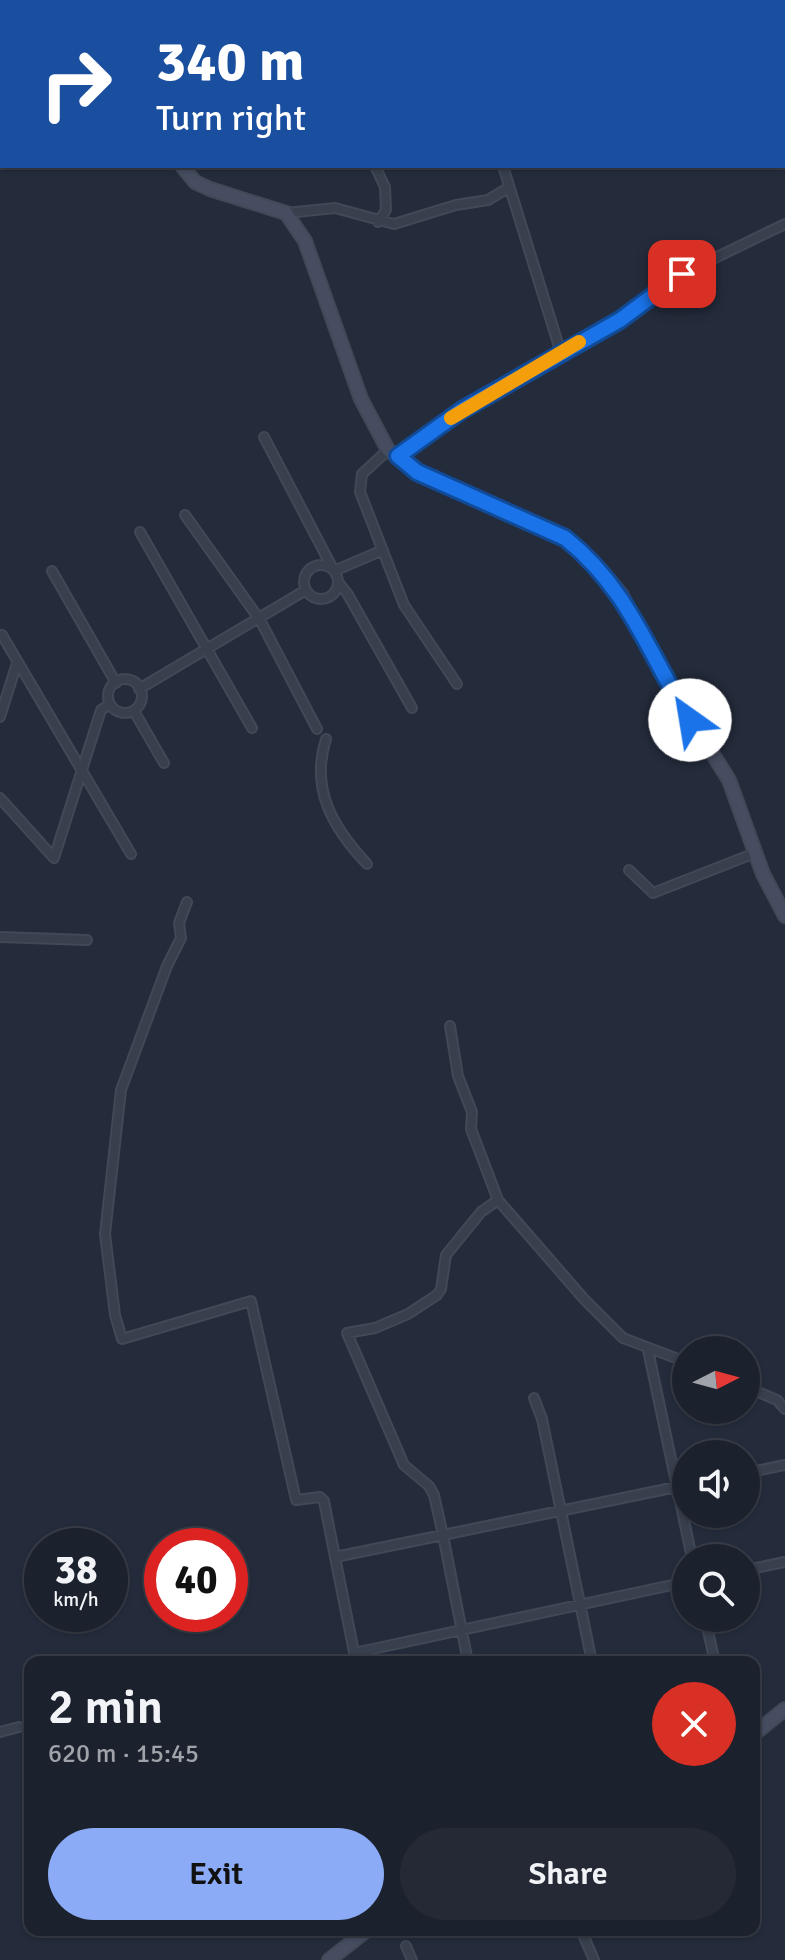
<!DOCTYPE html>
<meta charset="utf-8">
<style>
:root{--surface:#1b212d;--page:#242935;--text:#f1f3f6;--muted:#a0a3aa;--line:#393e49;--accent:#8babf6}
body{margin:0;font-family:Signika,sans-serif;background:var(--page);color:var(--text);height:100vh;display:flex;flex-direction:column;font-size:30px;white-space:nowrap}
*{box-sizing:border-box;margin:0}
p{font-size:26px;color:var(--muted)}
.icon{flex:none;width:44px;height:44px;fill:none;stroke:currentColor;stroke-width:2;stroke-linecap:round;stroke-linejoin:round}
.map{position:relative;flex:1;overflow:hidden}
.drawer{position:absolute;left:24px;top:1656px;width:736px;height:280px;display:flex;flex-direction:column;background:var(--surface);border-radius:16px;box-shadow:0 2px 6px #0004,0 0 0 2px var(--line)}
.drawer>*{flex:none}
.top-card{position:absolute;left:0px;top:0px;width:786px;height:168px;box-shadow:0 2px 6px #0004,0 0 0 2px var(--line);background:#1a4fa0;color:#fff;overflow:hidden}
.needle{width:52px;rotate:84deg}
.controls{position:absolute;left:672px;top:1336px;display:grid;gap:16px}
.controls a{display:grid;place-items:center;width:88px;height:88px;border-radius:50%;background:var(--surface);box-shadow:0 2px 6px #0004,0 0 0 2px var(--line);font-size:40px}
.speed{position:absolute;left:24px;top:1528px;display:flex;gap:16px;font-size:40px;font-weight:700;text-align:center}
.speed>*{display:grid;place-content:center;width:104px;height:104px;border-radius:50%;background:var(--surface);box-shadow:0 2px 6px #0004,0 0 0 2px var(--line);line-height:1}
.speed small{font-size:20px;font-weight:400}
.speed .limit{border:12px solid #d22;background:#fff;color:#111}
.pin{position:absolute;display:grid;place-items:center;width:68px;height:68px;color:#fff;margin:-34px;border-radius:16px;box-shadow:0 4px 12px #0006}
.me{position:absolute;width:88px;margin:-44px;rotate:328deg;stroke-linejoin:round;filter:drop-shadow(0 0 6px #0008)}
.turn{display:flex;align-items:center;gap:28px;height:168px;padding:0 24px;font-size:36px}
.turn .icon{width:104px;height:104px;stroke-width:2.5}
.turn b{display:block;font-size:56px;line-height:68px}
.round{display:grid;place-items:center;flex:none;width:84px;height:84px;border-radius:42px;background:var(--page)}
.overview{display:flex;align-items:center;justify-content:space-between;height:136px;padding:0 24px}
h1{font-size:48px;font-weight:600;line-height:60px}
.primary-button{display:flex;gap:16px;margin-top:auto;padding:16px 24px}
.primary-button a{flex:1;height:92px;border-radius:48px;background:var(--accent);color:#111;font-size:32px;font-weight:600;line-height:92px;text-align:center}
.primary-button a+a{background:var(--page);color:var(--text)}
.map>svg:first-child{display:block}
.lines{fill:none;stroke-linecap:round;stroke-linejoin:round}
.street-casing{stroke:#414856;stroke-width:12}
.secondary-casing{stroke:#414856;stroke-width:16}
.street{stroke:#383f4d;stroke-width:8}
.secondary{stroke:#464d60;stroke-width:12}
.route-casing{stroke:#114b97;stroke-width:20}
.route{stroke:#1a73e8;stroke-width:14}
.slow{stroke:#f59e0b;stroke-width:14}
</style>
<div class="map">
<svg width="785" height="1960" viewBox="0 0 785 1960">
<rect width="100%" height="100%" fill="#242c3c"/>
<g class="lines">
<defs>
<path id="street" d="M465 0 466 2
M375 166 385 187 386 210 378 222
M503 166 561 353
M286 213 335 208 394 224 456 205 488 200 508 188
M264 437 334 571 383 550
M388 450 362 474 360 492 404 605 457 684
M398 456 462 410 620 320 682 274 785 224
M185 515 260 620 317 729
M140 532 252 728
M304 582a17 17 0 1 1 34 0a17 17 0 1 1-34 0Z
M52 571 116 683
M338 582 347 593 412 708
M2 635 131 854
M108 696a17 17 0 1 1 34 0a17 17 0 1 1-34 0Z
M139 689 306 590
M134 711 164 763
M0 717 17 663
M326 739C310 789 333 828 367 864
M0 798 54 858 101 710 110 704
M629 870 653 893 755 853
M187 902 179 923 181 938 167 966 121 1090 105 1234 115 1315 122 1339 251 1301 296 1500 320 1497 324 1501 335 1557
M0 937 87 940
M450 1026 458 1076 472 1112 471 1129 498 1200 584 1299 623 1338 686 1362
M648 1350 692 1558
M746 1387 777 1400 785 1409
M534 1398 542 1419 592 1662
M746 1473 785 1465
M746 1570 785 1562
M705 1618 715 1662
M354 1653 686 1582
M356 1662 335 1557 443 1535 434 1495 429 1486 404 1465 347 1333 375 1328 408 1314 437 1295 441 1289 446 1255 481 1212 498 1200
M468 1662 443 1535 686 1485
M0 1732 19 1727
M581 1930 594 1960
M406 1946 412 1960"/>
<path id="secondary" d="M69 0 71 2
M182 166 195 182 210 189 286 213 305 241 361 399 388 450 417 472 565 538 602 571 621 594 661 672 729 780 763 874 785 916
M754 1734 785 1709
M329 1960 367 1930"/>
</defs>
<use href="#street" class="street-casing"/>
<use href="#secondary" class="secondary-casing"/>
<use href="#street" class="street"/>
<use href="#secondary" class="secondary"/>
</g>
<g class="lines">
<defs>
<path id="route" d="M682 274 620 320 462 410 398 456 417 472 565 538C629 589 648 653 690 720"/>
</defs>
<use href="#route" class="route-casing"/>
<use href="#route" class="route"/>
<path class="slow" d="M451 418 579 342"/>
</g>
</svg>
<div class="controls">
<a><svg class="needle" viewBox="-14 -14 28 28"><path d="M0-13l5 13h-10z" fill="#e53935"/><path d="M0 13l5-13h-10z" fill="#a0a3aa"/></svg></a>
<a><svg class="icon" aria-label="sound" viewBox="0 0 24 24"><path d="M4 9h4l5-4v14l-5-4H4zM17 9q2 3 0 6"/></svg></a>
<a><svg class="icon" aria-label="search" viewBox="0 0 24 24"><circle cx="10" cy="10" r="6"/><path d="M15 15l6 6"/></svg></a>
</div>
<div class="speed"><div>38<small>km/h</small></div><div class="limit">40</div></div>
<div class="pin" style="left:682px;top:274px;background:#d93025"><svg class="icon" aria-label="arrive" viewBox="0 0 24 24"><path d="M6 21V4h12l-3 4 3 4H6"/></svg></div>
<svg class="me" style="left:690px;top:720px" viewBox="-20 -20 40 40"><circle r="19" fill="#fff"/><path d="M0-13L10 11 0 6-10 11z" fill="#1a73e8"/></svg>
<div class="top-card">
<div class="turn"><svg class="icon" aria-label="right" viewBox="0 0 24 24"><path d="M7 20v-9h11M14 6l5 5-5 5"/></svg><div><b>340 m</b>Turn right</div></div>
</div>
<section class="drawer">
<div class="overview"><div><h1>2 min</h1><p>620 m · 15:45</p></div><a class="round" style="background:#d93025;color:#fff"><svg class="icon" aria-label="close" viewBox="0 0 24 24"><path d="M6 6l12 12M18 6L6 18"/></svg></a></div>
<div class="primary-button"><a>Exit</a><a>Share</a></div>
</section>
</div>
